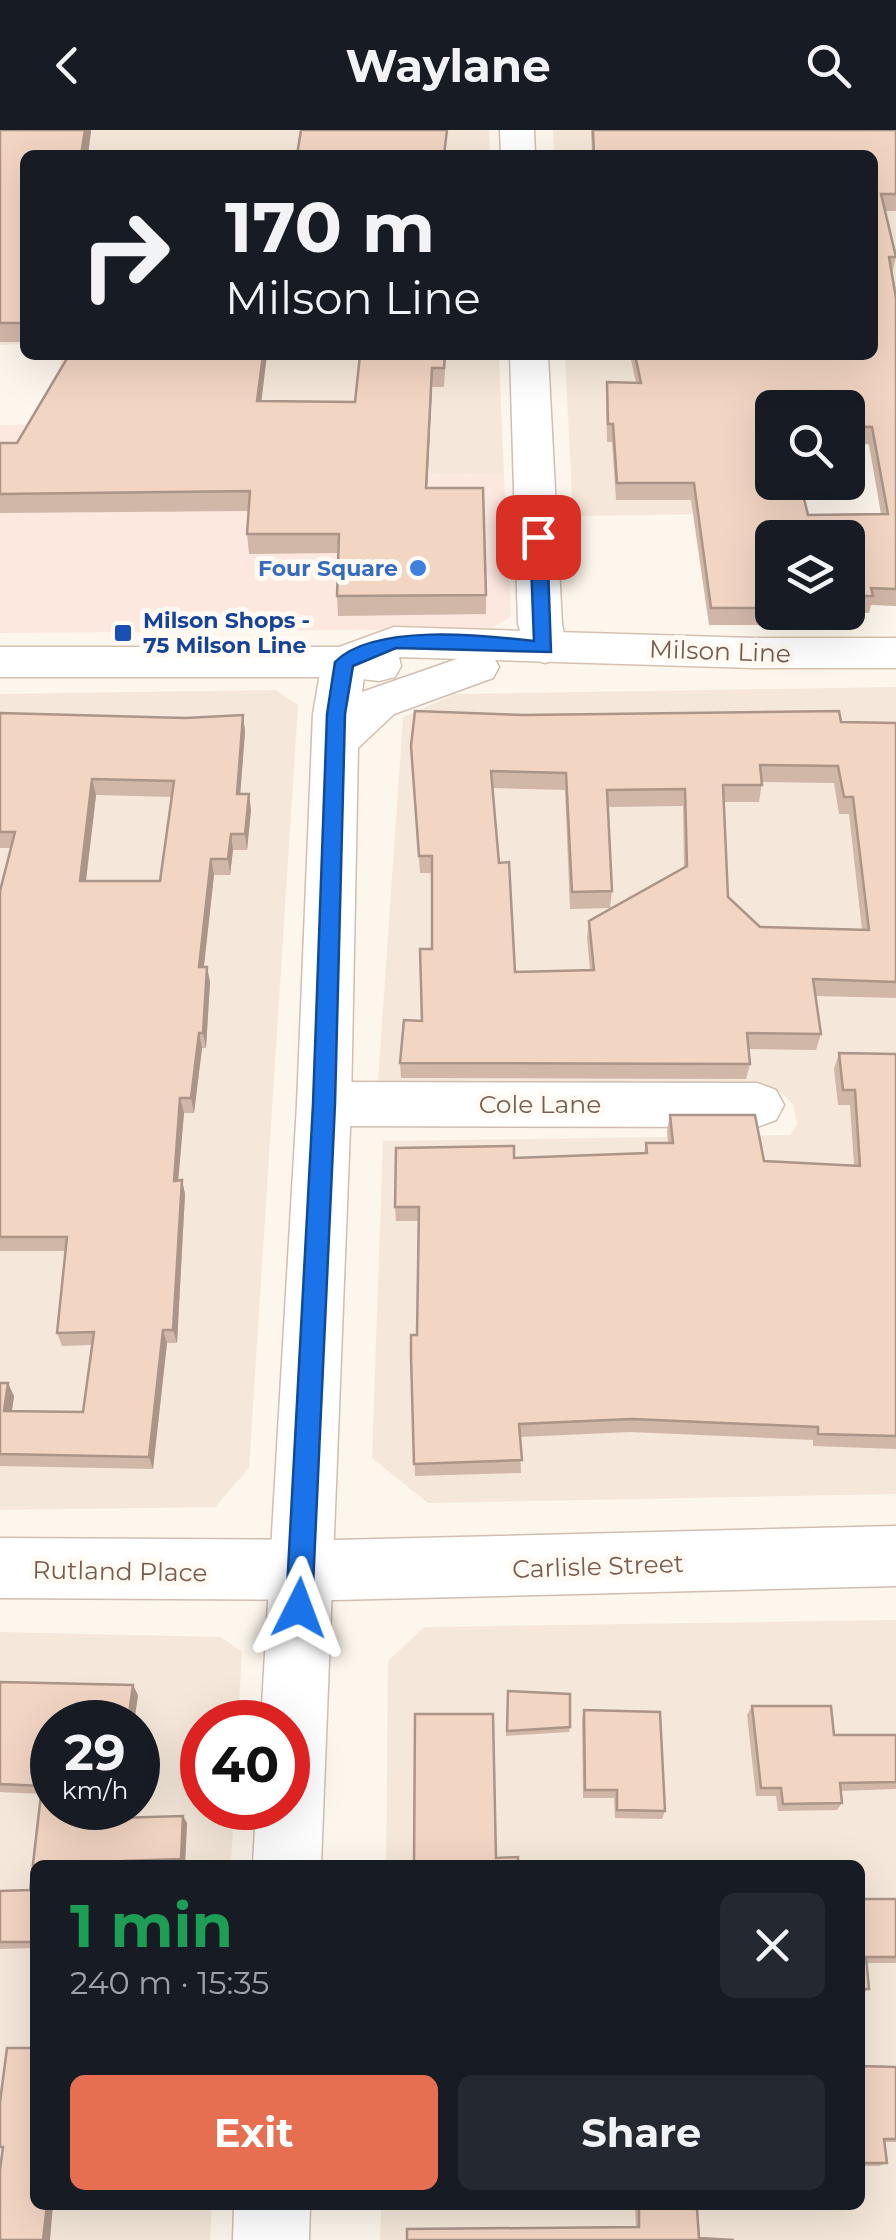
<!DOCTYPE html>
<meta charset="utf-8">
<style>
:root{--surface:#171b24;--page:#242831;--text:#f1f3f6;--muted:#9ea1a6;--accent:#e76f51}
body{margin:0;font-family:Montserrat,sans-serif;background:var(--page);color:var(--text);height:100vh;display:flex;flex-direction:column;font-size:38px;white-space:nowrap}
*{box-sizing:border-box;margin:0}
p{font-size:32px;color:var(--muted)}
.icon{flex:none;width:55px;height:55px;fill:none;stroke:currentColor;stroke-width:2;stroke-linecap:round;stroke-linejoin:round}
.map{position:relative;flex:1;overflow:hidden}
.panel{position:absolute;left:30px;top:1730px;width:835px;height:350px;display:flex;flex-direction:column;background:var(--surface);border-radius:15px;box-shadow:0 10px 40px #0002}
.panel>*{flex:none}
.hud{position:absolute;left:20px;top:20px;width:858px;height:210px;border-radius:15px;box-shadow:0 10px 40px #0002;background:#171b24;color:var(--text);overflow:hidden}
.buttons{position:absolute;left:755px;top:260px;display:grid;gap:20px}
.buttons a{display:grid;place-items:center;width:110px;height:110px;border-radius:15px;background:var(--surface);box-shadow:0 10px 40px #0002;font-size:50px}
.speed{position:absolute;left:30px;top:1570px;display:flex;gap:20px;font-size:50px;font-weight:700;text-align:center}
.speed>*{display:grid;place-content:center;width:130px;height:130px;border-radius:50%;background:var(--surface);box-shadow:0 10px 40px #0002;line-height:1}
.speed small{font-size:25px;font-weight:400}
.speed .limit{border:15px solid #d22;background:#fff;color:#111}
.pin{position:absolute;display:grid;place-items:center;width:85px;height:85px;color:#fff;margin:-42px;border-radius:20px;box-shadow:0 5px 15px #0006}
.me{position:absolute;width:110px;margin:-55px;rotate:3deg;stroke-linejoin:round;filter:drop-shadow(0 0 8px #0008)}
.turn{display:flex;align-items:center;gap:35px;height:210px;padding:0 40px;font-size:45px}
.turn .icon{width:130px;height:130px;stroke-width:2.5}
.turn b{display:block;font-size:70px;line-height:85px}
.round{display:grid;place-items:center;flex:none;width:105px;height:105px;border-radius:15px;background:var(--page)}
.headline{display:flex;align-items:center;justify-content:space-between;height:170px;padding:0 40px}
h1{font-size:60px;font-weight:700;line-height:75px;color:#1e9e55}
.action{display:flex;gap:20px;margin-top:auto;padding:20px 40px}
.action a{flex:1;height:115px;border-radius:15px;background:var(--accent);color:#fff;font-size:40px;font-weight:700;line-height:115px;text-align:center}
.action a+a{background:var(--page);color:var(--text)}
header{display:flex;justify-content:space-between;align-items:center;height:130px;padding:0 40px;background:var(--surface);font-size:45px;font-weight:700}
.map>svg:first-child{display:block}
.residential{fill:#f5e8da;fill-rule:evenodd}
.commercial{fill:#fde8e0}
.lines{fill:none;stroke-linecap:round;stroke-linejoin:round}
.minor-casing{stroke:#d1beb0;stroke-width:3}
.tertiary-casing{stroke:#d1beb0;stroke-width:3}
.secondary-casing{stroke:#d6c0b0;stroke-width:3}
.minor{fill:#fff;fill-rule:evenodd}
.tertiary{fill:#fff;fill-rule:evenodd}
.secondary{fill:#fff;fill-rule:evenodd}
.wall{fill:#d1b7a8;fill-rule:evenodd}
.shaded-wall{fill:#aa9588}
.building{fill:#f3d5c3;stroke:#aa9588;stroke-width:2.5;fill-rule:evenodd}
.route{fill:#1a73e8;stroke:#114b97;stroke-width:2.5}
.shop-dot{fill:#3f7fe0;stroke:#fffaf3;stroke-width:4}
.transit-dot{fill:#1a4fb4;stroke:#fffaf3;stroke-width:4}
.labels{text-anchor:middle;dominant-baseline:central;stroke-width:10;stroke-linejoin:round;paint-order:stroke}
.far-shop-label{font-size:22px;font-weight:bold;fill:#366cbe;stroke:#fffaf3;text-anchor:end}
.far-transit-label{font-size:22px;font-weight:bold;fill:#164399;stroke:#fffaf3;text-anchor:start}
.street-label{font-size:25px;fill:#7a5c4d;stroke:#fffaf3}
</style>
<header><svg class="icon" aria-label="back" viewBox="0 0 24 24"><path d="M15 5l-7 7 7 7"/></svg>Waylane<svg class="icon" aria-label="search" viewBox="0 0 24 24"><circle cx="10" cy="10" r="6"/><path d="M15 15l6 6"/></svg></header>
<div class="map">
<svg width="896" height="2110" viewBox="0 0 896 2110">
<rect width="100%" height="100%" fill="#fdf6ec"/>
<path class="residential" d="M0 0H489L490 25H25V214L0 215Z
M553 0H896V442L868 315 848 314V278H772V352L785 383 573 386 565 225H872V25H554Z
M62 225H499L504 344 254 345 47 294Z
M896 557V1364L428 1373 372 1328 383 1011 790 1005 797 994 793 974 780 962 377 966 403 587 455 564Z
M275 560 298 575 249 1338 215 1377 0 1380V564Z
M896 1490V2110H380L381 2075H860V1735H386L388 1531 424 1497Z
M0 1502 221 1507 242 1522 238 1592H202V1678H234L231 1735H35V2075H212L210 2110H0ZM52 1592H138V1678H52Z"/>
<path class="commercial" d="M257 290 254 345 504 344 511 487 490 499 0 503V295Z"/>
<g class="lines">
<defs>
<path id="minor" d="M324 952 757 953 776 960 784 975 776 990 757 997 324 996 305 989 297 974 305 959Z
M896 1396V1456L336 1470 0 1468V1408L336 1410Z"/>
<path id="tertiary" d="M500 0H534L535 25H501Z
M510 225H548L562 494 567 518 561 528 545 533 529 528 518 494Z
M344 517 360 521 366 532 362 562 477 522 493 526 499 537 493 548 394 584 358 618 351 974 321 1735H253L256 1678H288V1592H261L297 974 313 584 322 532 328 521Z
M234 2075H310L309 2110H233Z"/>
<path id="secondary" d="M394 497 754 508H896V538H754L399 527 401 536 395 547 379 551 344 547H0V517H339Z"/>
</defs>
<use href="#minor" class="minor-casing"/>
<use href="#tertiary" class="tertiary-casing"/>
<use href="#secondary" class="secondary-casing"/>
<use href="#minor" class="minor"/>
<use href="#tertiary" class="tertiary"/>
<use href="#secondary" class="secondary"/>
</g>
<path class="wall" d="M0 0 91 2 25 25V212H0Z
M591 0H896V81H885L896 127 892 144 896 168V476L871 475 869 483H848L846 495H709L691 370H616L612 312H607L606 270 607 252 636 253 630 225H872V25H592ZM772 278H848V314H869L881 384 808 385ZM772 408H848V482H772Z
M446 225 444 257H432L427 358 486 465V484L338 486 337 466 338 423 249 424 247 404 249 381 0 383V313H17L262 271 355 272Z
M0 583 185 588 243 585 245 602 240 664 251 680 247 720H233L230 745H214L204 837H207L210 852 206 918H202L194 983H184L178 1050H182L185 1064 177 1213H167L153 1339 0 1336V1253L14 1266 12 1281 83 1282 92 1215 62 1216 57 1203 66 1121H0V761L11 718H0ZM96 665 172 667 160 751H86Z
M841 592 896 593V868L816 866 821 904 816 920 748 919 750 934 746 949 401 948 400 933 422 891 432 819V743H420L411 616ZM762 652 834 653 839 684H849L862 800 760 797 728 767 723 672H759ZM493 658 565 660 570 779 610 778 612 761 608 677 683 676 684 738 589 791 587 807 590 841 515 842 499 733Z
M839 923 896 924V1319L813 1316V1310L630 1302 520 1307 521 1343 415 1346 411 1226 417 1205 418 1091H396L395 1077 514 1028 644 1023 646 1013H668L667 1001 670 985 764 1031 854 1035 850 975H838L834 939Z
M0 1552 138 1565 122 1687 187 1693 185 1735H35V1818L0 1819V1761L30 1760 41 1664 0 1662Z
M508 1561 570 1597 569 1602 506 1606Z
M752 1576 834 1605H896V1659L841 1661 842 1673 837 1680 778 1681 776 1666H756L747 1585Z
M584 1580 665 1681 662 1689 615 1688 614 1668H583L582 1589Z
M860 1769H896V1833H866L869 1859 862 1864H860Z
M860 1936 896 1937V2012H885L887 2033 879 2036H860Z
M639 2077 699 2108 636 2097 635 2079Z"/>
<path class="shaded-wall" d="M85 0H91V2L88 25H81Z
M263 225H267L259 291 257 271Z
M432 238V257L426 378V358Z
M243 585 245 602 239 680 237 664Z
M92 649 96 665 84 767 80 751Z
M249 664 251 680 247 720 245 704Z
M231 704 233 720 230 745 228 729Z
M211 729 214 745 202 852 199 837Z
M207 837 210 852 206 918 203 903Z
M199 903 202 918 194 983 191 968Z
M180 968 184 983 177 1065 174 1051Z
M182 1050 185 1064 177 1213 173 1200Z
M163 1200 167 1213 153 1339 149 1327Z
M8 1253 14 1266 10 1293 4 1281Z
M133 1555 138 1565 134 1592H128Z
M117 1678H123L121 1695 116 1688Z
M183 1686 187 1693 185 1735 181 1729Z
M47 2075H53L50 2110H43Z"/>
<path class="building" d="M0 0H85L81 25H25V193H0Z
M301 0H447L444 25H297Z
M593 0H896V64H881L896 127H889L896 168V459L871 458 873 466H848L850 478H848V408H772V478H711L694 353H617L613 294H608L607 252 641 253 635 225H872V25H594ZM772 278H848V296L872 297 888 384 808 385 800 352H772Z
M69 225H263L257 271 355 272 360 225H445L444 238H432L426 358H483L486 465 337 466 339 404H247L250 361 0 364V313H17Z
M415 581 524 585 839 581 841 592 896 593V852L813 849 821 904 747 903 750 934 400 933 404 890 422 891 420 819H432V726H419L411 616ZM760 635 838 636 844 667H853L869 800 760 797 728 767 723 655H762ZM491 641 566 643 572 762 612 761 607 660 685 659 687 736 589 791 594 840 515 842 509 732 499 733Z
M0 583 185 588 243 585 237 664H249L245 704H231L228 729H211L199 837H207L203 903H199L191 968H180L174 1051 182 1050 173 1200H163L149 1327 0 1324V1253H8L4 1281 83 1282 94 1202 57 1203 67 1107H0V761L15 702H0ZM92 649 174 651 160 751H80Z
M839 923 896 924V1306L818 1304V1297L632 1289 519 1294 522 1330 414 1334 411 1226V1205H417L419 1077H395L396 1018 514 1016V1028L647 1023 646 1013H673L670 985H755L764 1031 860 1036 855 960H843Z
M0 1552 133 1555 128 1592H52V1678H117L116 1688 183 1686 181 1729 124 1731 123 1735H35V1812H0V1761L30 1760 42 1656 0 1654Z
M508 1561 570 1564V1597L507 1601Z
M752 1576H831L834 1605H896V1652L840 1653 842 1673 783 1674 781 1658H761Z
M584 1580 660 1582 665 1681 617 1680V1660H585Z
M415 1584H493L496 1728 518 1727V1735H414Z
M860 1769H896V1827H866L869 1859H860Z
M7 1918H35V2075H47L43 2110H0V2040L3 2017H0V1972Z
M860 1936 896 1937V2009H884L887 2033H860Z
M639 2077 697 2079 699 2108 734 2110H407V2099L639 2097Z"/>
<path class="route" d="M538 402 547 407 551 522 396 518 353 536 345 584 335 974 312 1478 308 1487 299 1491 289 1487 286 1478 313 974 327 584 335 532C373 493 483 505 534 511L530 407Z"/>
<circle class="shop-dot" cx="418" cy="438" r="10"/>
<rect class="transit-dot" x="113" y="493" width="20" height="20" rx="5"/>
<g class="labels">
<g class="far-shop-label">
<text x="398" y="438">Four Square</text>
</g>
<g class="far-transit-label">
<text x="143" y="490">Milson Shops -<tspan x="143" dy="25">75 Milson Line</tspan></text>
</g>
<g class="street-label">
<text transform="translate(720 521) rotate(2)">Milson Line</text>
<text x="540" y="974">Cole Lane</text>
<text transform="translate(598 1436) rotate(-2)">Carlisle Street</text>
<text transform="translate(120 1441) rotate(1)">Rutland Place</text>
</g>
</g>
</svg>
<div class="buttons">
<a><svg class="icon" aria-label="search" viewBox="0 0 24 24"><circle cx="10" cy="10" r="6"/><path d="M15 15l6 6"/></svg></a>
<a><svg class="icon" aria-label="layers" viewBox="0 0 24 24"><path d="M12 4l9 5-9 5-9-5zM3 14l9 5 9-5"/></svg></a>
</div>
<div class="speed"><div>29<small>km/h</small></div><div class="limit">40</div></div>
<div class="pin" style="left:538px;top:407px;background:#d93025"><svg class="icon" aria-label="arrive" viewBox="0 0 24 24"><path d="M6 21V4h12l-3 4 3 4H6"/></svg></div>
<svg class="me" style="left:299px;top:1478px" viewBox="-20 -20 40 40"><path d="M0-17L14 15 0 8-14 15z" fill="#1a73e8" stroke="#fff" stroke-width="4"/></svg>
<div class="hud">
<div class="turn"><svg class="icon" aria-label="right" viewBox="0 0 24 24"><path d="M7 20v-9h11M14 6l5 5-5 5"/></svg><div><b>170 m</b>Milson Line</div></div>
</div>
<section class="panel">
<div class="headline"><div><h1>1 min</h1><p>240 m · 15:35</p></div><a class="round"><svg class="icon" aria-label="close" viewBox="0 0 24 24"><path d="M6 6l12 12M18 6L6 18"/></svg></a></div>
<div class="action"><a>Exit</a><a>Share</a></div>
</section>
</div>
